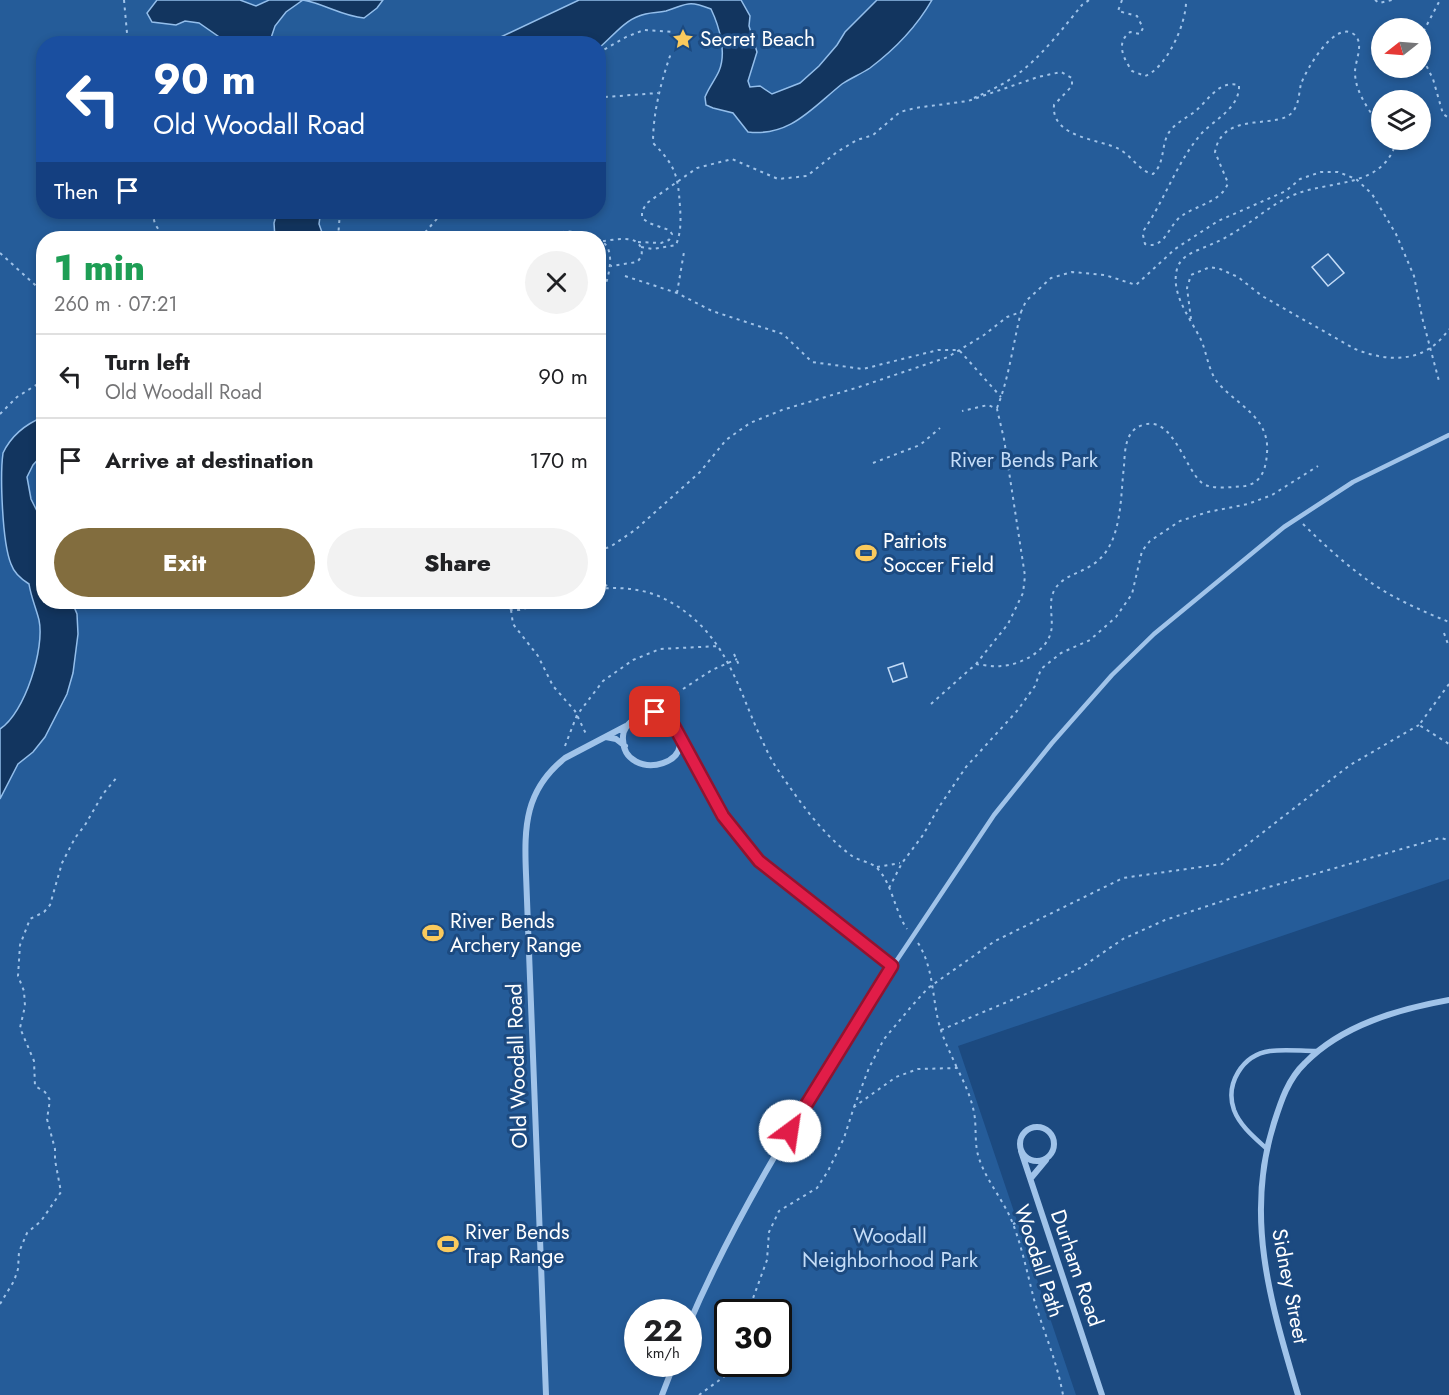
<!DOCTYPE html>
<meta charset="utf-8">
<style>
:root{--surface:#fff;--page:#f2f2f2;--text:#202124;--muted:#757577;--line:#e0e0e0;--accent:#826d3e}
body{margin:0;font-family:Jost,sans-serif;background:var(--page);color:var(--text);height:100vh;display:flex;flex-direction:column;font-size:22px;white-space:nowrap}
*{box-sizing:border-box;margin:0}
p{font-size:20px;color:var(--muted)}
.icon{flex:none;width:33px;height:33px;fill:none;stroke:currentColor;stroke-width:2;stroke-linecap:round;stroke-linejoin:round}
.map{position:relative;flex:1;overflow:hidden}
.side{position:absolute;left:36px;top:231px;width:570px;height:378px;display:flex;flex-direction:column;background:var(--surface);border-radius:24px;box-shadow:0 3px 9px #0003}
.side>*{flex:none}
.guide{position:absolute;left:36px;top:36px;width:570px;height:183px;border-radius:24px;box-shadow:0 3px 9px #0003;background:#1a4fa0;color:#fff;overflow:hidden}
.needle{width:39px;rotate:253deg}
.controls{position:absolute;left:1371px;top:18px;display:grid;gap:12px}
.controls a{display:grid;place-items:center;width:60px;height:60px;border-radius:50%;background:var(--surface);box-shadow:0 3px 9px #0003;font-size:30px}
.speed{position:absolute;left:624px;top:1299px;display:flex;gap:12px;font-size:30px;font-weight:700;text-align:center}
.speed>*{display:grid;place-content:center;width:78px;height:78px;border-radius:50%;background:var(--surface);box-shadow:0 3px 9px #0003;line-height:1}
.speed small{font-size:15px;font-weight:400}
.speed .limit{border:3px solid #111;border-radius:9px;background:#fff;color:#111}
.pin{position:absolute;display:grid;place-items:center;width:51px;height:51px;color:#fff;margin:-26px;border-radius:12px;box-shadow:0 3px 9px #0006}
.me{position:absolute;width:66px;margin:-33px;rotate:31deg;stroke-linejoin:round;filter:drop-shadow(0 0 4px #0008)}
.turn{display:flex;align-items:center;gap:21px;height:126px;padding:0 18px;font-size:27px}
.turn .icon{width:78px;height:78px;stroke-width:2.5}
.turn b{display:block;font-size:42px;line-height:51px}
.then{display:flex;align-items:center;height:57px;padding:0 18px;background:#0003;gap:12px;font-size:22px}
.round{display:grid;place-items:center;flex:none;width:63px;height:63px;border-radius:32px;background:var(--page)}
.summary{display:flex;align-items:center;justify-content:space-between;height:102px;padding:0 18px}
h1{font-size:36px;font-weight:800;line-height:45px;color:#1e9e55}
.button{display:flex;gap:12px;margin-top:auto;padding:12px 18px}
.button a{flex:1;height:69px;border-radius:36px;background:var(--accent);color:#fff;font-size:24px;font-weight:800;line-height:69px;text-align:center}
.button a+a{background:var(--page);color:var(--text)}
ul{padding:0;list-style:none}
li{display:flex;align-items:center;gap:18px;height:84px;padding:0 18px;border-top:2px solid var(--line)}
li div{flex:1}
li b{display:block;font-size:22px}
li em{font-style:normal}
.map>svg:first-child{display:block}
.green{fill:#255c99;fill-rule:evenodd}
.water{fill:#12355f;stroke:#93beeb;stroke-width:1.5}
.building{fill:#2b619e;stroke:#c4dcf7;stroke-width:1.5}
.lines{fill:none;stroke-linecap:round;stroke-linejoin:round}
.path{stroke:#a0c3e9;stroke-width:2;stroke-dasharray:3 4.5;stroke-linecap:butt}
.lane{stroke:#a0c3e9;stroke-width:4.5}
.street{stroke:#a0c3e9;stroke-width:6}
.route-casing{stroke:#92132f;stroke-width:15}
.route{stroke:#e11d48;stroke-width:10}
.labels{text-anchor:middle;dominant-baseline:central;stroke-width:6;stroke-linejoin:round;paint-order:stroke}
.poi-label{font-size:21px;fill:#fff;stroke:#1c4a80;text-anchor:start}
.park-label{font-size:21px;fill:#c4dcf7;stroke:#1c4a80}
.street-label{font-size:21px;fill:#fff;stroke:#1c4a80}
</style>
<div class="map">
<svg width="1449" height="1395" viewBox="0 0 1449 1395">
<rect width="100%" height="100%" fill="#1c4a80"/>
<path class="green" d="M0 0H1449V879L958 1046 1076 1395H0ZM1382 28H1420V68H1382ZM44 44H598V212H44ZM1382 100H1420V140H1382ZM44 238H598V602H44ZM638 1312H688V1364H638ZM728 1312H778V1364H728Z"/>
<path class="water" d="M157 0H240L256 6 269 0H383L377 8 364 18C342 16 325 4 303 0L286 12 275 26 269 44 228 43 199 23 185 21 176 25 152 22 147 13Z
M579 0H741L750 16 749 26 757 52 748 81 750 87 760 86 772 94 800 83 819 66 837 45 845 32 877 0H932C917 26 894 50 870 68 861 74 851 78 842 84 812 108 790 137 748 132L733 113 713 108 706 105 705 97C709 87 715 80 719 71 727 52 719 26 711 9 687 0 688 4 666 11 657 13 647 12 639 16 624 21 611 38 599 48L598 44 488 43Z
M277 212H328L320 217 319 224 324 238H275L274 223Z
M43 417V454L33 465 27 477 31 499 43 523 44 602H72L77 614 78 634 73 673 67 694 45 737 33 752 18 764 0 799V729C25 713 45 648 39 620 36 608 31 597 29 584 21 579 14 573 11 564 2 542 0 475 3 453 11 436 26 424 43 417Z"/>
<path class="building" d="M1328 254 1344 273 1328 286 1312 267Z
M903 663 907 677 893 682 888 668Z"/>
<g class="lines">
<path class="path" d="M124 0 128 44
M1122 0 1118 11 1137 16 1143 28 1140 34 1130 32C1115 43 1124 59 1132 71L1145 76C1167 68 1187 22 1186 0
M1375 0 1379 3 1392 0
M1420 38 1440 0
M1420 45 1421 55 1433 79 1443 114 1449 118
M598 53 626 37 644 30 674 32
M974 98C989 91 1005 84 1019 73 1041 57 1064 27 1082 5L1089 0
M598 100 605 97 658 93
M152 212 155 224 164 238
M338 238 340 212
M420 238 443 212
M556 238 565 231 584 233 598 238
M598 239C622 249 604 289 598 306
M603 241C614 240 636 234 641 248 643 254 641 258 637 262L611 266
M638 242 661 243 669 240 672 234 669 230 649 223 642 218V211L647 203 697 168 732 159 778 179 807 176 837 152 857 140 873 135 900 112 915 108 968 101 1038 77 1061 72 1072 78V86L1054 105C1051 138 1100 139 1119 149 1132 156 1140 172 1153 174 1165 163 1161 147 1168 134 1173 125 1184 119 1193 113 1208 102 1217 80 1239 85 1240 108 1215 119 1201 134 1177 162 1165 199 1144 230L1143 235 1145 244C1166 250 1168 224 1183 215 1198 205 1222 201 1228 183L1215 152C1223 108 1281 132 1294 110 1299 103 1299 92 1301 84 1306 70 1333 23 1352 33 1366 41 1355 60 1355 72 1355 93 1370 111 1382 129
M641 247 653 249 676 245C681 232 681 221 680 207 678 176 676 166 653 143 653 112 661 82 671 53
M0 253 44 293
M625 276 677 293 712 311 783 334 812 362 863 369 938 350H959L1001 397
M677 293 684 252
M1191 319 1187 288 1191 275 1210 267 1220 269 1238 277 1262 296 1355 349C1390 363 1426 363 1449 329
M997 408C1009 378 1013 344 1021 312
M0 414 17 397 44 380
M873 463 920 445 940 428
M1303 524C1323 544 1344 563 1366 579 1390 597 1422 611 1449 622
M598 550 610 547 635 530 700 472 726 440 750 423 782 410 859 387 948 357 984 335 1007 317 1021 312 1026 301 1051 278 1072 272 1105 275 1136 285 1175 249 1218 221 1286 191 1300 179 1321 172H1338L1356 179 1372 194 1396 234 1414 276 1422 317 1439 381
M598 581 611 588
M598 589C627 586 653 590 677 606 725 637 737 684 759 734 765 746 770 759 778 770 799 801 822 834 852 856 859 861 871 862 877 868 892 883 895 912 907 929
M507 602 511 610H520L546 602
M511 610 513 624 538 656 553 686 575 711 587 736
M1444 633 1449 647
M734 654 739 665
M976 664C984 665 993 667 1001 666 1020 665 1046 652 1051 632 1054 618 1047 602 1055 589 1064 575 1079 574 1092 565 1123 546 1120 498 1124 466 1125 450 1125 430 1143 425 1173 415 1184 468 1202 483 1211 490 1233 487 1245 486 1262 483 1266 468 1267 453 1270 417 1237 405 1218 383 1209 372 1207 355 1202 342 1192 320 1170 295 1177 269 1180 258 1189 254 1198 250 1212 244 1225 239 1238 230 1258 218 1274 202 1296 194 1329 181 1379 187 1394 148L1389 140
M1449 684 1419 725 1449 744
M683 689 712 670 737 659
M931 704 976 664 1008 624 1023 593 1025 576 1004 439 997 409 988 405 962 411
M565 746 577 715 603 681 633 660 660 649 719 646
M877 867 900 863
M889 888 902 863 923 835 939 807 966 767 1017 711 1035 686 1041 669 1061 653 1090 640 1116 617 1132 594 1142 551 1150 541 1180 521 1208 512 1248 504 1272 495 1318 466
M918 943C933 967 932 993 938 1020 942 1037 950 1052 957 1068
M941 1030 1040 988 1082 967 1123 939 1165 920 1241 895 1440 838 1449 840
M854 1107 869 1068 884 1039 910 1008 928 988 995 941 1123 878 1222 864 1350 765 1419 725
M1013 1224 1033 1217
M0 1304 14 1281 18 1269 19 1252 27 1233 41 1221 61 1192 55 1160V1149L47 1119 50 1100 45 1092 35 1086 34 1061 20 1028 25 1006 24 991 18 976 20 945 30 919 44 912 50 905 62 863 75 838 85 825 103 794 118 776
M748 1312 767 1260 769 1232 779 1211 817 1188 828 1171 844 1138 854 1107 896 1077 918 1069 957 1068C965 1084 973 1101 975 1119 976 1131 975 1144 978 1155 985 1180 1004 1200 1013 1224 1023 1250 1028 1277 1035 1303 1045 1335 1057 1362 1063 1395
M699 1395 725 1376 735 1364"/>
<path class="lane" d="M893 966 994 815 1052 743 1112 675 1154 634 1284 527 1353 482 1449 435
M1267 1149C1255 1138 1240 1126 1234 1110 1225 1084 1242 1055 1270 1051 1285 1049 1301 1051 1316 1051"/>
<path class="street" d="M655 712 663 713C719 764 620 788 623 736 624 721 642 715 655 712Z
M663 713 676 694
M606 737 616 739 625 746
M680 739 723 816 740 839 760 861 893 966C819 1083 742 1199 688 1326
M1020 1144a17 17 0 1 1 34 0a17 17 0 1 1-34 0Z
M1021 1151 1102 1395
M1031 1178 1046 1160
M546 1395 526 874C524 826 525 790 565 758L626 726
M662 1395 674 1364
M1298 1395C1271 1304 1244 1217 1274 1123 1281 1101 1288 1079 1305 1063 1342 1025 1399 1009 1449 1000"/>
</g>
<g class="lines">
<defs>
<path id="route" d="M655 712 663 713 673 724 723 816 759 861 892 966 790 1131"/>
</defs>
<use href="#route" class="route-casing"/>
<use href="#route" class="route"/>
</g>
<defs>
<symbol id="sight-bare" viewBox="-9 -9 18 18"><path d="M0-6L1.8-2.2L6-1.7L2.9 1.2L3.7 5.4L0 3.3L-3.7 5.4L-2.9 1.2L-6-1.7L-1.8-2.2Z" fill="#faca5d" stroke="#1c4a80" stroke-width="2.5" paint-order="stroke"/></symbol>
<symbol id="stadium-bare" viewBox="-9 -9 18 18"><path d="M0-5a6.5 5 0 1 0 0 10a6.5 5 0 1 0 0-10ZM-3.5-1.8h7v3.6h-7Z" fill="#faca5d" stroke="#1c4a80" stroke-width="2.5" paint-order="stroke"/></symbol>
</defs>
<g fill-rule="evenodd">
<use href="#sight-bare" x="668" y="24" width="30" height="30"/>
<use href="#stadium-bare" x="851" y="538" width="30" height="30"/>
<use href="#stadium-bare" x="418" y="918" width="30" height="30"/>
<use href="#stadium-bare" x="433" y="1229" width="30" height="30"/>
</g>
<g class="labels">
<g class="poi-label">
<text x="700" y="39">Secret Beach</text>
<text x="883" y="541">Patriots<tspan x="883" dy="24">Soccer Field</tspan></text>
<text x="450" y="921">River Bends<tspan x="450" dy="24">Archery Range</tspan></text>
<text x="465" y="1232">River Bends<tspan x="465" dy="24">Trap Range</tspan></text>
</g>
<g class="park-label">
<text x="1024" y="460">River Bends Park</text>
<text x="890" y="1236">Woodall<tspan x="890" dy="24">Neighborhood Park</tspan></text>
</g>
<g class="street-label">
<text transform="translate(517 1066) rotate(-92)">Old Woodall Road</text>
<text transform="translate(1039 1261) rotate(72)">Woodall Path</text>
<text transform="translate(1077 1268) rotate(71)">Durham Road</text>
<text transform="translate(1290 1286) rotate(79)">Sidney Street</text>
</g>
</g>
</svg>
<div class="controls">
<a><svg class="needle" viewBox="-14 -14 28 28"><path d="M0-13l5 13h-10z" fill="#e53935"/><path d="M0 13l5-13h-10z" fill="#757577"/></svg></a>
<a><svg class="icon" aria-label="layers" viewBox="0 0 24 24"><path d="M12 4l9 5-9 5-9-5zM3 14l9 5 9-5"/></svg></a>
</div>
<div class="speed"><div>22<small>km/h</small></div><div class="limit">30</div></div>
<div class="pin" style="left:655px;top:712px;background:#d93025"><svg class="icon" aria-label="arrive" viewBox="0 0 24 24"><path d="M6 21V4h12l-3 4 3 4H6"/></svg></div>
<svg class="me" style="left:790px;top:1131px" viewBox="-20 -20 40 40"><circle r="19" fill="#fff"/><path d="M0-13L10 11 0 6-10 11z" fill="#e11d48"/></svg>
<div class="guide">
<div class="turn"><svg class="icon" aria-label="left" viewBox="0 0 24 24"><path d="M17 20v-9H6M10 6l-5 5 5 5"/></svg><div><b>90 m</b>Old Woodall Road</div></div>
<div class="then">Then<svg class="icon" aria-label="arrive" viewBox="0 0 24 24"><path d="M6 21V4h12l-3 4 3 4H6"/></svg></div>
</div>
<section class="side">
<div class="summary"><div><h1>1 min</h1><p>260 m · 07:21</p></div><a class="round"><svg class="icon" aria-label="close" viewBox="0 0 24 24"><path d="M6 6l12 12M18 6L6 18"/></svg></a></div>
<ul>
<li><svg class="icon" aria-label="left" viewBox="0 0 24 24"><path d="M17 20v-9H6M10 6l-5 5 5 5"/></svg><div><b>Turn left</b><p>Old Woodall Road</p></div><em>90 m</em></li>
<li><svg class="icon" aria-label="arrive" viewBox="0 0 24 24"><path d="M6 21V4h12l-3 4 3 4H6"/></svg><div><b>Arrive at destination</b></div><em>170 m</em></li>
</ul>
<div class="button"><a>Exit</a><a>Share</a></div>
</section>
</div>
